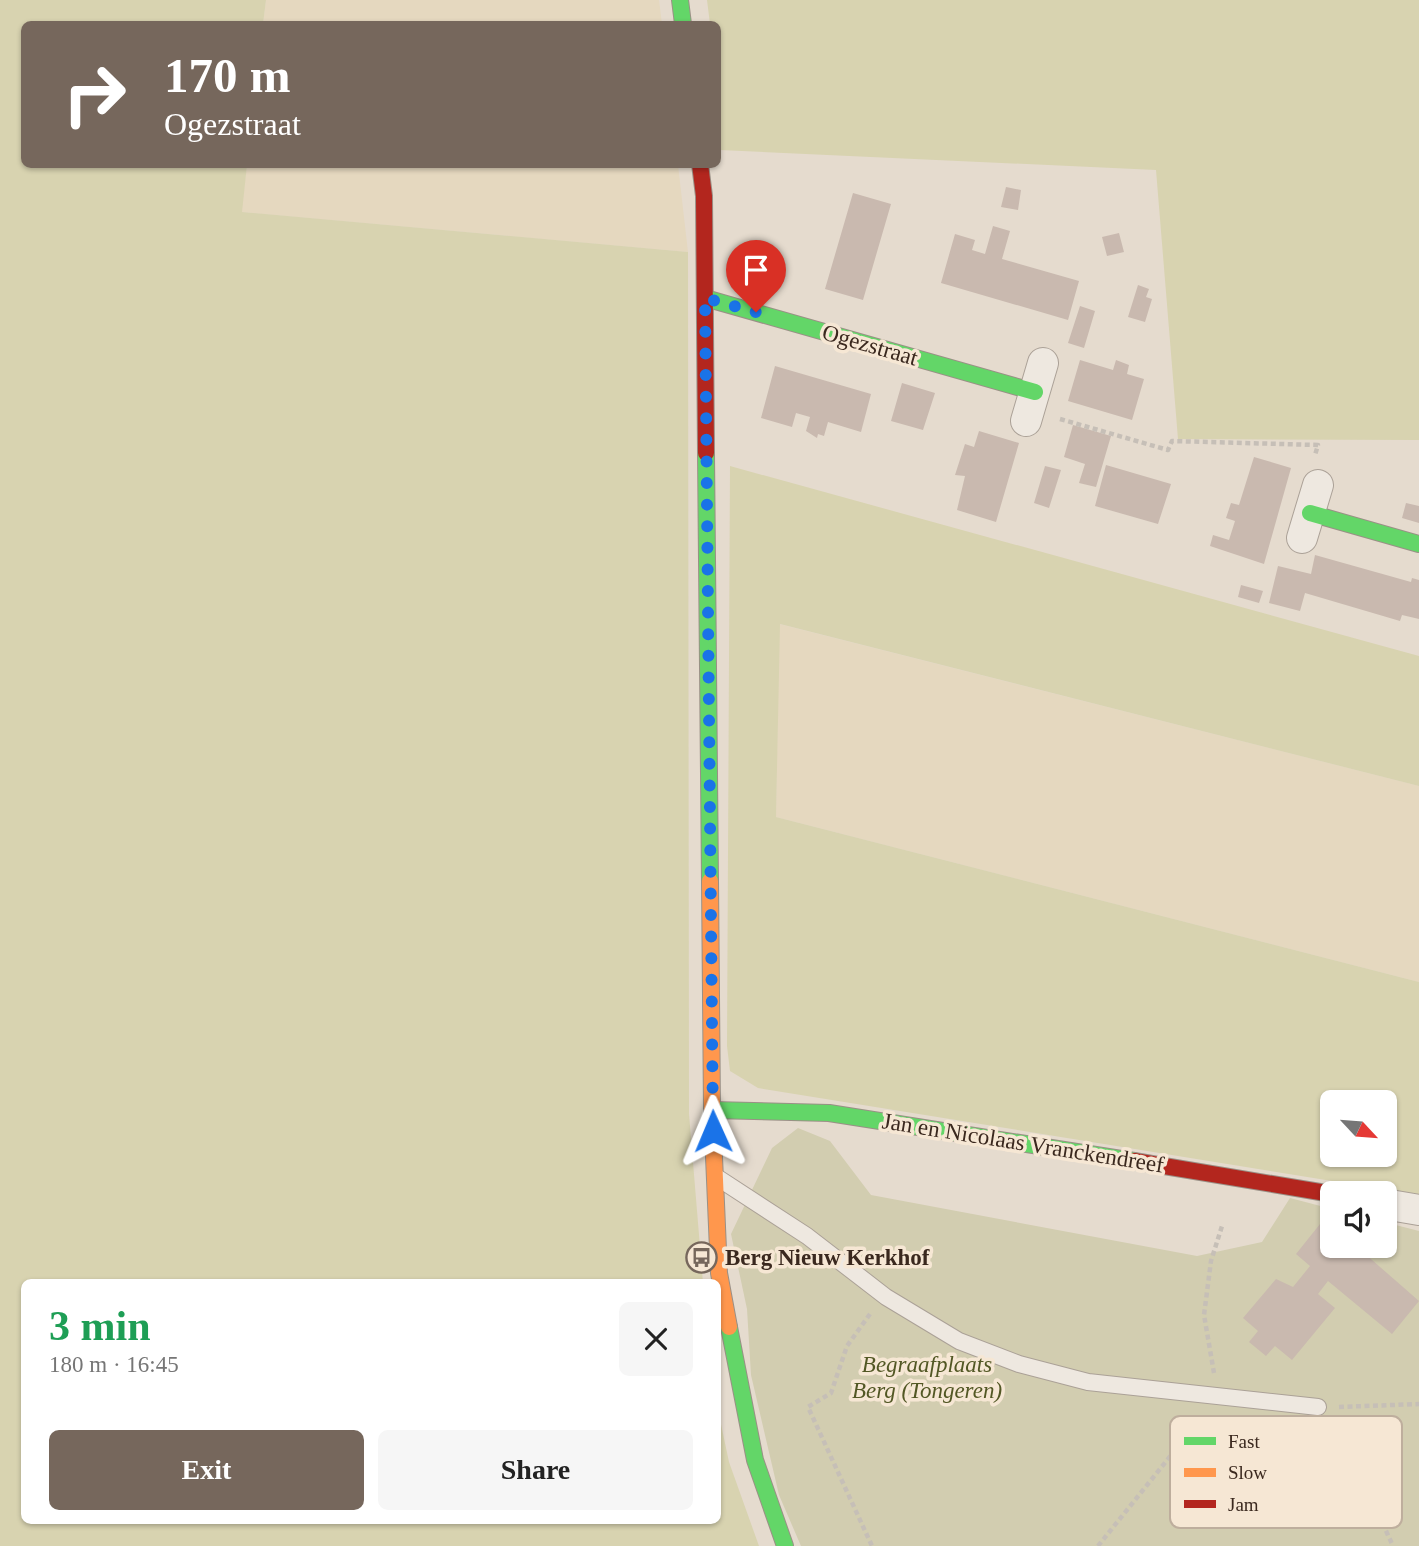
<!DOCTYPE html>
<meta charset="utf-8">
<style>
:root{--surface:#fff;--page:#f6f6f6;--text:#222;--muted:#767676;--accent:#76675c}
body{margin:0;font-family:Georgia,serif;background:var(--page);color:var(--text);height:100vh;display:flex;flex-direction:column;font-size:26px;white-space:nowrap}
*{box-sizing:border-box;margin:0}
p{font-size:23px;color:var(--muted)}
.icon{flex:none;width:38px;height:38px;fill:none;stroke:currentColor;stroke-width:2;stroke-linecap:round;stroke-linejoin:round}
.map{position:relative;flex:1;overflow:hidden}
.side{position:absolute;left:21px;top:1279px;width:700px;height:245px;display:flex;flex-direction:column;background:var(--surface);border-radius:10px;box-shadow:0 2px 5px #0004}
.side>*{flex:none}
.banner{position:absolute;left:21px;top:21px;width:700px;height:147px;border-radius:10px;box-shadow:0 2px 5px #0004;background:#76675c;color:#fff;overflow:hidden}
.needle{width:46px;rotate:116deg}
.buttons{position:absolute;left:1320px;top:1090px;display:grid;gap:14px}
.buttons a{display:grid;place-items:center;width:77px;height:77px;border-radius:10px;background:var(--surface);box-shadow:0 2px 5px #0004;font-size:35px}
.pin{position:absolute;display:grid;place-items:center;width:60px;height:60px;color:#fff;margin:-72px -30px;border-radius:50% 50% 50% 0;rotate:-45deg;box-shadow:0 0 7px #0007}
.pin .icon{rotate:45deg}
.me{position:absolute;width:77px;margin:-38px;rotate:359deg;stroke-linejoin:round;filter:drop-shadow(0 0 5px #0008)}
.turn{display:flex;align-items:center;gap:24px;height:147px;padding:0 28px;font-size:32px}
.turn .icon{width:91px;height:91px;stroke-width:2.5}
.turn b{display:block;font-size:49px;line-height:60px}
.round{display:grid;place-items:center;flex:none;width:74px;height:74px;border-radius:10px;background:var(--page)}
.headline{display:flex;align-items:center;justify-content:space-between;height:119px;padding:0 28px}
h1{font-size:42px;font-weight:600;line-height:52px;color:#1e9e55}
.cta{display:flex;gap:14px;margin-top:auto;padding:14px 28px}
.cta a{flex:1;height:80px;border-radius:10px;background:var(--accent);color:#fff;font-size:28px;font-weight:600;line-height:80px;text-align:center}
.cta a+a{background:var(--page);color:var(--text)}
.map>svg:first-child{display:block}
.farmland{fill:#e5d8bf}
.green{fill:#d8d3b0;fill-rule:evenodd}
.cemetery{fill:#d2cdb0}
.building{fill:#c9b9af}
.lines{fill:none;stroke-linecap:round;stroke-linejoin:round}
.lane-casing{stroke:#aba197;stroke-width:18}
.street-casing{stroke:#aba197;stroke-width:32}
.fast-casing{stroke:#9a9086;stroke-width:18}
.slow-casing{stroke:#9a9086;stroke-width:18}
.jam-casing{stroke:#9a9086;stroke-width:18}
.path{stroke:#c6bfb7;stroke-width:4.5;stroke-dasharray:5 3.5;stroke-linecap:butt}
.lane{stroke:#eee8e0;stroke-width:16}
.street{stroke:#eee8e0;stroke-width:30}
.fast{stroke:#63d668;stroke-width:16}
.slow{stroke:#ff974d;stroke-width:16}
.jam{stroke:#b3261e;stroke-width:16}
.route{stroke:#1a73e8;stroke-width:12;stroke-dasharray:0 21.6}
.labels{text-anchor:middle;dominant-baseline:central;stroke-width:7;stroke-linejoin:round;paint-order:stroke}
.street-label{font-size:23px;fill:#3a281e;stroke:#f6e7d4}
.poi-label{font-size:23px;font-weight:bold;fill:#3a281e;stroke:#f6e7d4;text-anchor:start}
.park-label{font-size:23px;font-style:italic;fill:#525724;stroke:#f6e7d4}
.key{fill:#f6e7d4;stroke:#beae9d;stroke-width:2}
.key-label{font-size:19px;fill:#3a281e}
</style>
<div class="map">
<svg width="1419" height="1546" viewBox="0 0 1419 1546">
<rect width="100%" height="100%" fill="#e5dbce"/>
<path class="farmland" d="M266 0H659L662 24H263Z
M247 165H678L688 252 241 212Z
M779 624 1419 786V982L776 817Z"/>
<path class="green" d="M0 0H266L263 24H24V164L247 165 242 212 688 252 689 1114 703 1283H24V1521H718V1410L729 1462 759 1546H0Z
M707 0H1419V440L1178 439 1156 170 720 150 718 24H710Z
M730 466 1419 656V786L780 624 776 817 1419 982V1195L758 1088 730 1071 727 1046ZM1332 1102H1384V1155H1332Z"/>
<path class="cemetery" d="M798 1128 830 1141 871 1195 1197 1256 1262 1242 1290 1198 1332 1209V1246H1384V1222L1419 1231V1546H801L779 1495 751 1375 747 1309 731 1234 772 1148Z"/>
<path class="building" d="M1006 187 1021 190 1018 210 1001 207Z
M853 193 891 204 863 300 825 289Z
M993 226 1010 231 1002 259 1079 281 1068 320 941 283 955 234 975 240 972 250 985 254Z
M1119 233 1124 252 1107 256 1102 237Z
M1138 285 1149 289 1146 297 1152 299 1145 322 1128 317Z
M1080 306 1095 311 1084 348 1068 343Z
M1080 360 1113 370 1116 360 1129 365 1127 374 1144 379 1132 420 1068 401Z
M775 366 871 394 861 432 828 422 824 436 818 434 817 438 806 431 810 417 796 413 792 427 761 418Z
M902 383 935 393 923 430 891 421Z
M1073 425 1111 436 1096 487 1079 483 1085 464 1064 457Z
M979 431 1019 443 996 522 957 510 965 476 955 475 965 444 974 447Z
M1254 457 1291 468 1264 564 1210 546 1213 535 1229 540 1235 521 1226 518 1231 503 1239 505Z
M1106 465 1171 484 1158 524 1095 506Z
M1045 466 1061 470 1049 508 1034 503Z
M1406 503 1419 506V523L1402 518Z
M1315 555 1411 582 1412 578 1419 580V619L1402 615 1400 621 1305 593 1300 611 1269 603 1278 566 1311 574Z
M1241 585 1263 591 1259 603 1238 597Z
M1324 1219 1332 1226V1246H1356L1419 1301 1392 1334 1328 1281 1318 1294 1335 1308 1292 1360 1275 1346 1266 1356 1249 1342 1258 1331 1243 1318 1276 1279 1293 1287 1310 1266 1296 1254Z"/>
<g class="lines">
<defs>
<path id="lane" d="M718 1178 807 1236 886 1297 959 1341 1019 1364 1088 1382 1318 1407"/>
<path id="street" d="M1026 421 1043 363
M1302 538 1318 485
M1384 1204 1419 1210"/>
<path id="fast" d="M680 0 683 24
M705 298 1035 392
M706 453 710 881
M1310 513 1419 544
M712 1110 829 1113 1134 1161
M729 1327 755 1460 785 1546"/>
<path id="slow" d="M710 881 712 1110 719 1273 729 1327"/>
<path id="jam" d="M700 164 704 196 706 453
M1134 1161 1332 1194"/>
</defs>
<use href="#lane" class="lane-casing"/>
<use href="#street" class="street-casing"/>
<use href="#fast" class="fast-casing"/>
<use href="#slow" class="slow-casing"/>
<use href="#jam" class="jam-casing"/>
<path class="path" d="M1060 419 1168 450 1172 441 1318 445 1315 455
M870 1314 847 1346 831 1393 808 1407 872 1546
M1214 1373 1204 1315 1211 1261 1222 1226
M1339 1407 1419 1404
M1330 1426 1362 1479 1393 1546
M1098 1546 1201 1418"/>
<use href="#lane" class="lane"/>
<use href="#street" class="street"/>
<use href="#fast" class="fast"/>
<use href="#slow" class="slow"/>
<use href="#jam" class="jam"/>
</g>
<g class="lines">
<path class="route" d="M713 1131 705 298 756 312"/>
</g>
<defs>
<symbol id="bus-ring" viewBox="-11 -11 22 22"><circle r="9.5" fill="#f6e7d4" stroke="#76675c" stroke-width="1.5"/><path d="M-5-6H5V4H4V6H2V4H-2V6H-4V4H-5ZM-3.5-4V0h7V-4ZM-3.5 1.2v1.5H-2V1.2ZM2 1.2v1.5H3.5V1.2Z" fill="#76675c"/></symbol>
</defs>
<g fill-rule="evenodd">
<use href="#bus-ring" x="684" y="1240" width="35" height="35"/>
</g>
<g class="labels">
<g class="street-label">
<text transform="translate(870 345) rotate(16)">Ogezstraat</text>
<text transform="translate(1023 1143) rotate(9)">Jan en Nicolaas Vranckendreef</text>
</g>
<g class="poi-label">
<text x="725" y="1257">Berg Nieuw Kerkhof</text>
</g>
<g class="park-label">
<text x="927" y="1364">Begraafplaats<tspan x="927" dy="26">Berg (Tongeren)</tspan></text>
</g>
</g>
<rect x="1170" y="1416" width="232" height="112" rx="10" class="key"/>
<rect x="1184" y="1437" width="32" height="8" fill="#63d668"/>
<rect x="1184" y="1468" width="32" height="9" fill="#ff974d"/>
<rect x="1184" y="1500" width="32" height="8" fill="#b3261e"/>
<g class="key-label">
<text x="1228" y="1448">Fast</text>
<text x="1228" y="1479">Slow</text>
<text x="1228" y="1511">Jam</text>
</g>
</svg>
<div class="buttons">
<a><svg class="needle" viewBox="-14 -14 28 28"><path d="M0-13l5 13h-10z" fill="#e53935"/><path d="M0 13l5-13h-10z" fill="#767676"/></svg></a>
<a><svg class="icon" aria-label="sound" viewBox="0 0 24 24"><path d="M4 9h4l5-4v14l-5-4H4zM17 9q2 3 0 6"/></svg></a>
</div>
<div class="pin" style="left:756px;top:312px;background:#d93025"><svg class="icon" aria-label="arrive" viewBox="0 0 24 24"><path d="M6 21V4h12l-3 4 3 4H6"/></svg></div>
<svg class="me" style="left:713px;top:1131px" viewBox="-20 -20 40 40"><path d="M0-17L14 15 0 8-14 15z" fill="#1a73e8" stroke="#fff" stroke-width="4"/></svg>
<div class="banner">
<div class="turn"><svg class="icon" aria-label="right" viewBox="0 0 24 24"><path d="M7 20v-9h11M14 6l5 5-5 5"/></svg><div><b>170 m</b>Ogezstraat</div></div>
</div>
<section class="side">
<div class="headline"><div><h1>3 min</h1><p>180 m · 16:45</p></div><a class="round"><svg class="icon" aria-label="close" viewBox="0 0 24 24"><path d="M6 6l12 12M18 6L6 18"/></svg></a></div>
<div class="cta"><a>Exit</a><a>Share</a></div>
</section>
</div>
